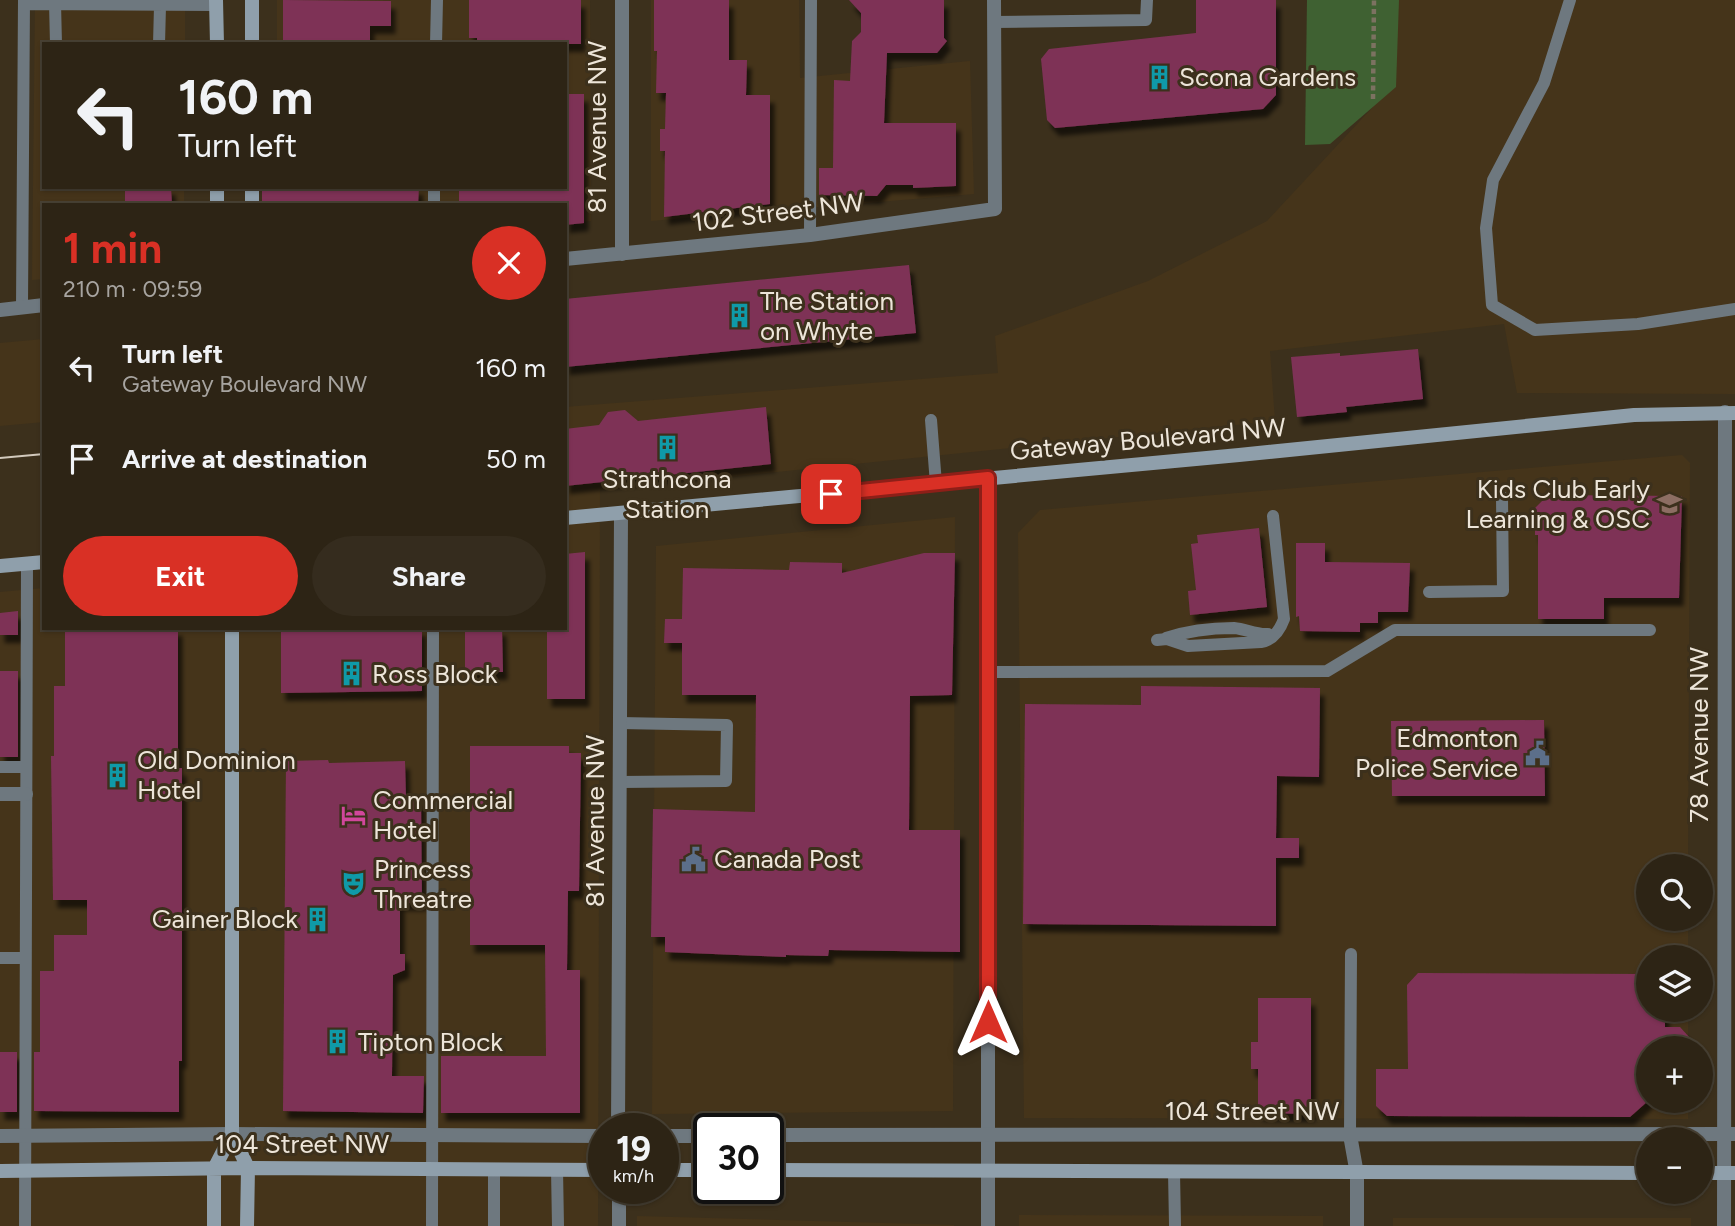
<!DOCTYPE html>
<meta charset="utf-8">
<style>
:root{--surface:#2d2415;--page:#352c1e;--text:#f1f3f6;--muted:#a7a4a0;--line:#484134;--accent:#d93025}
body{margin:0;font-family:Figtree,sans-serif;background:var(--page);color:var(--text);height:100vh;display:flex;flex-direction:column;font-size:26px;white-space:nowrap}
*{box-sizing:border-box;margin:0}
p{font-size:23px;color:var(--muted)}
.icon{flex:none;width:38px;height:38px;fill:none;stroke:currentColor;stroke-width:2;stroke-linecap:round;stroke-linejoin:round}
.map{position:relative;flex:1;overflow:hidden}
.details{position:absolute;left:42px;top:203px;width:525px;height:427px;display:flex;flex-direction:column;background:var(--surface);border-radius:0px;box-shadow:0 2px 5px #0004,0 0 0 2px var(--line)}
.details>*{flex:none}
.guide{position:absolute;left:42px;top:42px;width:525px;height:147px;border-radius:0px;box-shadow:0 2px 5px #0004,0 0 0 2px var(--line);background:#2d2415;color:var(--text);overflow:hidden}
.fabs{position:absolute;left:1636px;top:854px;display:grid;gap:14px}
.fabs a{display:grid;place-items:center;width:77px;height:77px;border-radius:50%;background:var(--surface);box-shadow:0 2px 5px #0004,0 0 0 2px var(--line);font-size:35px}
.speed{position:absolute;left:588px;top:1113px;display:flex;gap:14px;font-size:35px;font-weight:700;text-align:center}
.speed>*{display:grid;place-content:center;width:91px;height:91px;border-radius:50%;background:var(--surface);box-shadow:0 2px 5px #0004,0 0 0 2px var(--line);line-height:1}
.speed small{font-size:18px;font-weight:400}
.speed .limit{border:4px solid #111;border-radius:10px;background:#fff;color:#111}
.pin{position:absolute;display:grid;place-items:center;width:60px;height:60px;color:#fff;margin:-30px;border-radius:14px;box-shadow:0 4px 10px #0006}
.me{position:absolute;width:77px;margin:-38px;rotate:0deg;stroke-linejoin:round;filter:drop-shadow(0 0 5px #0008)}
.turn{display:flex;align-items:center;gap:24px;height:147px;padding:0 21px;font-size:32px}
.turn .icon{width:91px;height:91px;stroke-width:2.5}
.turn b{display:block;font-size:49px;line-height:60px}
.round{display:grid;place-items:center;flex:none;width:74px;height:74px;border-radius:37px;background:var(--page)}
.headline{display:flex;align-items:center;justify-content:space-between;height:119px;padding:0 21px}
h1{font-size:42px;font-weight:700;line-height:52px;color:var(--accent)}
.button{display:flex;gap:14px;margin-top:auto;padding:14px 21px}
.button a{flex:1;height:80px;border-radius:42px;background:var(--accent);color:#fff;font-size:28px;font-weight:700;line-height:80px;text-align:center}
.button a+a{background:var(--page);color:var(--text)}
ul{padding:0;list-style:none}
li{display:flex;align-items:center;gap:21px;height:91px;padding:0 21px}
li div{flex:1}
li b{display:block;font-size:26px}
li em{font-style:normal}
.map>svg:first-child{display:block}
.built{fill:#45341a}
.green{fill:#3f6132}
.building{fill:#7e3257;filter:url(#shadow)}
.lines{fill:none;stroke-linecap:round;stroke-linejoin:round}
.path{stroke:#7c7261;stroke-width:4.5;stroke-dasharray:5 3.5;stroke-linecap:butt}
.service{stroke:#6e787f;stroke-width:12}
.pedestrian{stroke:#6e787f;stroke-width:14}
.minor{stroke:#6e787f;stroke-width:14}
.tertiary{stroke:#6e787f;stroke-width:14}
.secondary{stroke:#8f9fab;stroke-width:14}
.tram{stroke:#d2c9bc;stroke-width:2}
.route-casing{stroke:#8d1f18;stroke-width:18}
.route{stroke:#d93025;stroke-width:12}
.labels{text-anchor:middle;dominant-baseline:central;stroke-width:6;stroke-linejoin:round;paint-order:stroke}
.poi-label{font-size:26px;fill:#ede5d9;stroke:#3c301c;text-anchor:start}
.street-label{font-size:26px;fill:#ede5d9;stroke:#3c301c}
</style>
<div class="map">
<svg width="1735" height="1226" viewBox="0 0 1735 1226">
<defs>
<filter id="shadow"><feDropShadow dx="4.5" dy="8" stdDeviation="2" flood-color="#0009"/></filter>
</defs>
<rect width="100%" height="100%" fill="#3c301c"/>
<path class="built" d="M35 0H185V44H44V187H184V205H44V279L32 280Z
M277 0H590L591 221 565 224V205H278L277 187H565V44H277Z
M651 0H799L800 78 970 61 974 194 651 221Z
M1375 0H1735V394L1517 393 1504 324 1270 351 1275 421 600 490 598 1226H0V592L44 588V628H565V407L998 373 995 336 1148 281 1267 221 1372 108Z
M44 339V422L0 426V343Z
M1682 455 1690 463 1688 866H1648V919H1688V957H1648V1010H1688V1048H1648V1101H1688V1119L1024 1118 1018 533 1040 510Z
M955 517 953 1111 652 1114 656 546Z
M1019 1215 1323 1216V1226H1019Z
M637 1216 954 1225V1226H637Z
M1393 1218H1691V1226H1393Z"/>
<path class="green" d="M1307 0H1399L1396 87 1330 144 1305 145Z"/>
<path class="building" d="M283 0 391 1V26H370V44H283Z
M469 0H581V44H477V38H469Z
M654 0H729V60H747L746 95H770V204L664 217 665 151H660V129H665L666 93H656L657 51H654Z
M849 0H944V38L947 41 937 53H887L884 123H956V186L913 188V185H886L877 196 819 195V168H833L834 80 850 81 852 41 861 32V13Z
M1196 0H1276V95L1263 109 1055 128 1047 120 1041 59 1049 49 1196 33Z
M565 94H584V223L565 225V205H459V187H565Z
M125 187H171L172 205H125Z
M262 187H419L418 205H262Z
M909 265 916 333 565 367V299Z
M1418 349 1423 399 1346 407 1347 412 1297 417 1291 357 1340 353V356Z
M766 407 771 464 565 486V429L599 425 608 412 625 410 638 421Z
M1548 495 1682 496 1679 598H1604V619H1538V535H1535V508Z
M1259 528 1267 607 1190 615 1188 591 1196 590 1191 544 1198 543 1197 535Z
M1296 543H1325V562L1410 563 1408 612H1378V623H1360V632L1300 631 1299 616 1296 617Z
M585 552V699H547V628H565V554Z
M924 553H955L952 695 910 696 909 830H960V952L829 950 828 956 786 955V957L665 952V937H651L653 809 755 812 756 695H682V643H664L665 619H682L683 568 789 570 790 562 842 563V573Z
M18 611V635H0V613Z
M65 628H178V768H182V1061H179V1112L34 1111V1052H40V971H54V935H87V900H53L51 756H54V686H65Z
M281 628H422V691L281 693Z
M465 628H502L503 672H465Z
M0 671H18V757H0Z
M1141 686 1320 688 1319 777 1277 776 1276 838H1299V858H1276V926L1023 924 1025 704 1141 705Z
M1544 720 1545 796H1392L1391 721Z
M470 746H569V753H581L579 891H568L567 970H580V1113H441V1056H546L545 945H470Z
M328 760 329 763 405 761 406 799H421L422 903H400V954H405V970L393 975 392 1076H424L423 1113 283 1111 286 761Z
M1418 973 1648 974V1010H1665V1027H1680L1699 1048H1648V1101L1630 1117 1387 1116 1376 1106V1069H1408L1407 985Z
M1258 998H1311V1114L1258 1113V1069H1251V1042H1258Z
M0 1052H17V1112H0Z"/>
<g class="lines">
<path class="path" d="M1373 99 1374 0"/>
<path class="service" d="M1570 0 1544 83 1493 180 1486 228 1492 305 1535 330 1638 324 1735 309
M55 3 56 44
M24 4 216 5
M994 22 1146 20 1147 0
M159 44 160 6
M436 44 437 0
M434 205V187
M810 235 811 0
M22 307 24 0
M931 420 936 484
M1429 592 1503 591 1502 497
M1166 638C1187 631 1212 628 1234 628 1246 629 1256 635 1268 634
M1157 640 1167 639 1188 646 1261 642C1273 640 1280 630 1284 619L1273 516
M989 672 1327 671 1395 630H1650
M620 723 727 725 726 781 620 782
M0 767H26
M0 958H25
M1350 1135 1351 954
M494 1169V1226
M557 1169 558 1226
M1174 1172 1175 1225
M25 1226 27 563
M432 1226 433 628"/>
<path class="pedestrian" d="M0 794H26"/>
<path class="minor" d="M622 254V0
M565 259 810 235 995 209 994 0
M0 310 44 305
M618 1129 621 513
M1350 1135 1357 1174V1226
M619 1226V1188
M988 1226V478
M1724 1226 1725 412"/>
<path class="tertiary" d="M768 1135 1735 1134
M0 1136 232 1134 604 1136
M663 1136H709"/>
<path class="secondary" d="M216 0 217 44
M252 44V0
M217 205V187
M252 205V187
M565 518 1239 455 1634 415 1735 413
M0 566 44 562
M232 628V1134L248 1168 247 1226
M663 1170H709
M768 1170 1648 1173
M0 1171 248 1168 604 1170
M1701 1173H1735
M214 1226V1169L232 1134"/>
<path class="tram" d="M0 458 44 454"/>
</g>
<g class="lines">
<defs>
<path id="route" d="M831 494 988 478V1022"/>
</defs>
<use href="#route" class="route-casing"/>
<use href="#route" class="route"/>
</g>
<defs>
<symbol id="building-bare" viewBox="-9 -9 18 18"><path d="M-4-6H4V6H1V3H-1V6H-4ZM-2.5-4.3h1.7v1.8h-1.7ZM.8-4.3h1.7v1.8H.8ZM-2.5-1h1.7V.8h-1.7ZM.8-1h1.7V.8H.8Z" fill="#0f9aa8" stroke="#3c301c" stroke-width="2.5" paint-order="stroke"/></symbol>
<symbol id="school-bare" viewBox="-9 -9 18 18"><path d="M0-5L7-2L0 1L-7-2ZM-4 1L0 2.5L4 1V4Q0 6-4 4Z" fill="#8d6e63" stroke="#3c301c" stroke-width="2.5" paint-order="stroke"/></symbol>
<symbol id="civic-bare" viewBox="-9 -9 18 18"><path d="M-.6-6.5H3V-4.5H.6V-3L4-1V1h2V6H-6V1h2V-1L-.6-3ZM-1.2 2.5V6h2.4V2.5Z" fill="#5c6f8a" stroke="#3c301c" stroke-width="2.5" paint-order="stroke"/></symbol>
<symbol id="hotel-bare" viewBox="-9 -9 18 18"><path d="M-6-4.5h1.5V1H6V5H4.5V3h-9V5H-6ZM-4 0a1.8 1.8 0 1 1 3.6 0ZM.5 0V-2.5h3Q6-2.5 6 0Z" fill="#d1479c" stroke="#3c301c" stroke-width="2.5" paint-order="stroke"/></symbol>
<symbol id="theatre-bare" viewBox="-9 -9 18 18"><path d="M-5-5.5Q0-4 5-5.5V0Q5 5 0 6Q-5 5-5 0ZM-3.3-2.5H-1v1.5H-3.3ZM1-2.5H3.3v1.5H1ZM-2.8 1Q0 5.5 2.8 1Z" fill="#0f9aa8" stroke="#3c301c" stroke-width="2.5" paint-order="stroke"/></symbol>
</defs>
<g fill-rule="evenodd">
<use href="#building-bare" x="1142" y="60" width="35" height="35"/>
<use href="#building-bare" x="722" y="298" width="35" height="35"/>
<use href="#building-bare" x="650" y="430" width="35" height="35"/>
<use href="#school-bare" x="1652" y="486" width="35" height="35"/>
<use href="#building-bare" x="334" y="656" width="35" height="35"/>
<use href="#civic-bare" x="1520" y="736" width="35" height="35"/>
<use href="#building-bare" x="100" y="758" width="35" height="35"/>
<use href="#hotel-bare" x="336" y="798" width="35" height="35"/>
<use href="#civic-bare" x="676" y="842" width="35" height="35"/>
<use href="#theatre-bare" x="336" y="866" width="35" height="35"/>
<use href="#building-bare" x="300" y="902" width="35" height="35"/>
<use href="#building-bare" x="320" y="1024" width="35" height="35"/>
</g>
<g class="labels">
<g class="poi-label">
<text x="1179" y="77">Scona Gardens</text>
<text x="760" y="301">The Station<tspan x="760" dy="30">on Whyte</tspan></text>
<text x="667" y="479" text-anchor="middle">Strathcona<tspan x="667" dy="30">Station</tspan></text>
<text x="1650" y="489" text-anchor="end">Kids Club Early<tspan x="1650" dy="30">Learning &amp; OSC</tspan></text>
<text x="372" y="674">Ross Block</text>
<text x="1518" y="738" text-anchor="end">Edmonton<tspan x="1518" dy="30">Police Service</tspan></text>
<text x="137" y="760">Old Dominion<tspan x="137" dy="30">Hotel</tspan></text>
<text x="373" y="800">Commercial<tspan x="373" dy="30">Hotel</tspan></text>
<text x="714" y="859">Canada Post</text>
<text x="374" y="869">Princess<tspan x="374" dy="30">Threatre</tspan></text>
<text x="298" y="919" text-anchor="end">Gainer Block</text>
<text x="358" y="1042">Tipton Block</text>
</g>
<g class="street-label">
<text transform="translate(597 127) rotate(-90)">81 Avenue NW</text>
<text transform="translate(778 212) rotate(-7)">102 Street NW</text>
<text transform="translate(1148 439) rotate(-5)">Gateway Boulevard NW</text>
<text transform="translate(1699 735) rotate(-90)">78 Avenue NW</text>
<text transform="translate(595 821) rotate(-90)">81 Avenue NW</text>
<text x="1252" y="1111">104 Street NW</text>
<text x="302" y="1144">104 Street NW</text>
</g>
</g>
</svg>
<div class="fabs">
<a><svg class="icon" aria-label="search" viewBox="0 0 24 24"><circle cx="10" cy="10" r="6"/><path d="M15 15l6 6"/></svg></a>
<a><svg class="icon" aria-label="layers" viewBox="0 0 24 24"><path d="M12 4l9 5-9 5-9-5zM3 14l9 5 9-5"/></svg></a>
<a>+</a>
<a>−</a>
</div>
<div class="speed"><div>19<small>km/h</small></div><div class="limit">30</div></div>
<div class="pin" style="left:831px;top:494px;background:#d93025"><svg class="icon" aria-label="arrive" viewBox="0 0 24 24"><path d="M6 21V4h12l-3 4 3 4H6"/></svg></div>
<svg class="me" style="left:988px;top:1022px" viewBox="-20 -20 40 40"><path d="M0-17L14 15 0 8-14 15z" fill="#d93025" stroke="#fff" stroke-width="4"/></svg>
<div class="guide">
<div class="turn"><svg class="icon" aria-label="left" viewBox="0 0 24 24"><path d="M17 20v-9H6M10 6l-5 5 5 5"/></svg><div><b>160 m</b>Turn left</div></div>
</div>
<section class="details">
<div class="headline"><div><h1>1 min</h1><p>210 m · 09:59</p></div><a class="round" style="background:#d93025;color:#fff"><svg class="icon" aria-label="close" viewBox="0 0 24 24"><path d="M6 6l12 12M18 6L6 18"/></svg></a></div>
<ul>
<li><svg class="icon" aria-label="left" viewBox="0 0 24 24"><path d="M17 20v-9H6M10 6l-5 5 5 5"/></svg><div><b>Turn left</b><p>Gateway Boulevard NW</p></div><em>160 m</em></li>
<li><svg class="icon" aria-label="arrive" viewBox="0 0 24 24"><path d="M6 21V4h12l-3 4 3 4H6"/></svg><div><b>Arrive at destination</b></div><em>50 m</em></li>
</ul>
<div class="button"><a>Exit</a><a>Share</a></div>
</section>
</div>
